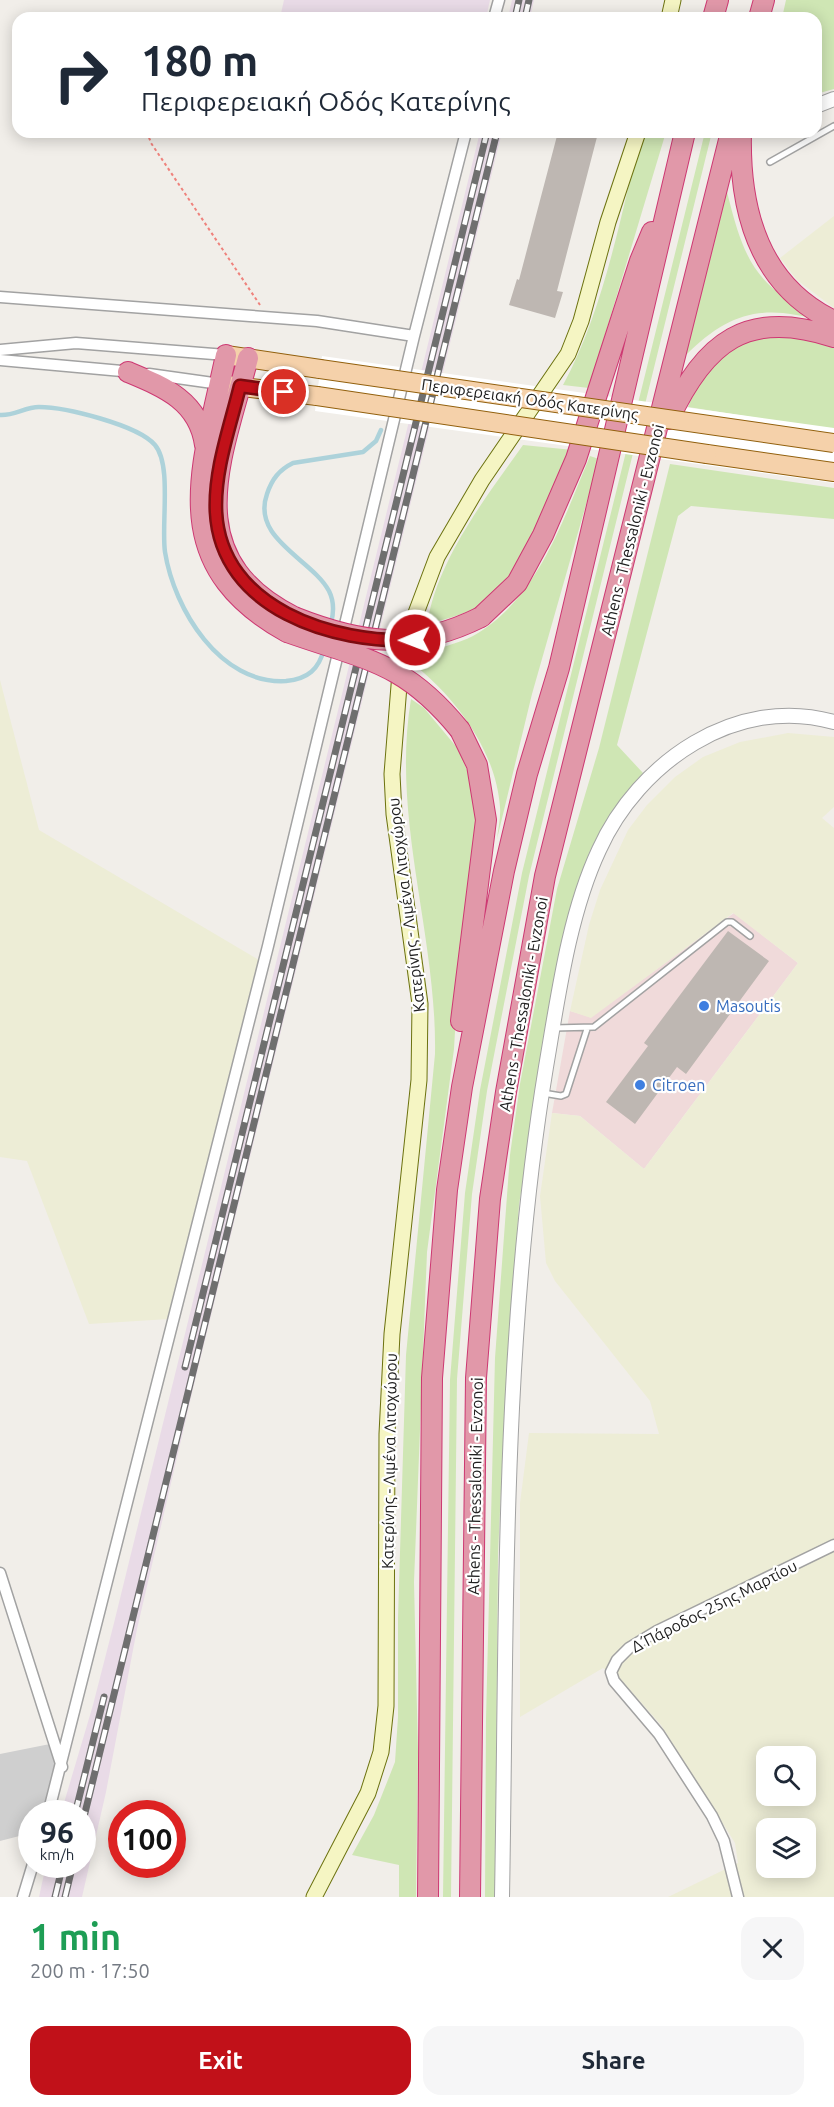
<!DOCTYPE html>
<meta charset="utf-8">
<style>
:root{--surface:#fff;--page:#f6f6f7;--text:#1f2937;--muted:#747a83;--accent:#c11119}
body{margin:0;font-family:Ubuntu,sans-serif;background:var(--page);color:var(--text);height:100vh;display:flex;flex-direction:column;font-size:22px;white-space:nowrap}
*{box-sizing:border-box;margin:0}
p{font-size:20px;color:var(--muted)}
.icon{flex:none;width:33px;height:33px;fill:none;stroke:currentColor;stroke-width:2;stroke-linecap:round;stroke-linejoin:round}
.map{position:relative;height:1897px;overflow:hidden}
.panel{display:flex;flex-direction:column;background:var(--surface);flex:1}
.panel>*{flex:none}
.top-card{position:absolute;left:12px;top:12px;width:810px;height:126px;border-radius:18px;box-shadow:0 3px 15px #0003;background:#fff;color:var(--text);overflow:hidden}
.tools{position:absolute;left:756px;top:1746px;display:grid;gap:12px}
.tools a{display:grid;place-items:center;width:60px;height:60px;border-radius:12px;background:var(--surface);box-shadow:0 3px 15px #0003;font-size:30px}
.speed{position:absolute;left:18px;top:1800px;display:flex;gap:12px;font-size:30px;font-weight:700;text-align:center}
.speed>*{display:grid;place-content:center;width:78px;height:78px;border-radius:50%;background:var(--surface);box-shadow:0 3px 15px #0003;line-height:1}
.speed small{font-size:15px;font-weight:400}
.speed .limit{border:9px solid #d22;background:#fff;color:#111}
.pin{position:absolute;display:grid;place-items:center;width:51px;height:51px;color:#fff;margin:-26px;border:3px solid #fff;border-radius:50%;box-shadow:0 2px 6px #0007}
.me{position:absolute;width:66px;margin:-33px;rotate:269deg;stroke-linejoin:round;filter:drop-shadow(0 0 4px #0008)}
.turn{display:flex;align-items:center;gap:21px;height:126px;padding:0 30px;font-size:27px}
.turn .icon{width:78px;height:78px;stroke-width:2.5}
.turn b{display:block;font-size:42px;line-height:51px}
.round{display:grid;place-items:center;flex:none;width:63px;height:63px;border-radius:18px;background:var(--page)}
.overview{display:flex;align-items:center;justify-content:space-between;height:102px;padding:0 30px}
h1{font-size:36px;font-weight:600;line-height:45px;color:#1e9e55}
.primary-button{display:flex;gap:12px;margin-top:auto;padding:12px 30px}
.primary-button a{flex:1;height:69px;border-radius:18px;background:var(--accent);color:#fff;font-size:24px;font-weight:600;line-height:69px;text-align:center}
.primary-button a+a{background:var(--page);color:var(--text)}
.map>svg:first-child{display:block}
.commercial{fill:#f0dada}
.industrial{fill:#e9dbe7}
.religious{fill:#cfcfcf}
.farmland{fill:#ededd6;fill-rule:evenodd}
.grass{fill:#cfe6b4}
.pier{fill:#fff}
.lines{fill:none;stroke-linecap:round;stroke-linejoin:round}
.stream{stroke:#add2da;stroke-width:4.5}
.building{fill:#beb7b2}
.service-casing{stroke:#a2a2a2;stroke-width:8}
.minor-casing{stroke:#a2a2a2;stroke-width:13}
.tertiary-casing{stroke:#a2a2a2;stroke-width:16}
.secondary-casing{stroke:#6c720f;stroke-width:17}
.primary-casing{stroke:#92600d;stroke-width:20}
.motorway-casing{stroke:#cd3872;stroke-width:22}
.path{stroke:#ef827c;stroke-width:2;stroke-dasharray:3 3;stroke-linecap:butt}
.service{stroke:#fff;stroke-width:5}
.minor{stroke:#fff;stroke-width:10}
.tertiary{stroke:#fff;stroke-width:14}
.secondary{stroke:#f5f5c3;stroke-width:15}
.primary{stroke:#f5d1aa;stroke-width:18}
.motorway{stroke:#e198a9;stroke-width:20}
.rail-casing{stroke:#6f6f6f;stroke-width:7}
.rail{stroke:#fff;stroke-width:4.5;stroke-dasharray:14;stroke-linecap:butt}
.primary-bridge-casing{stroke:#92600d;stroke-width:20;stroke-linecap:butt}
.motorway-bridge-casing{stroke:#cd3872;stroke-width:22;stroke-linecap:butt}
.primary-bridge{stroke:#f5d1aa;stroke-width:18}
.motorway-bridge{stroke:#e198a9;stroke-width:20}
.route-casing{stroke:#7d0b10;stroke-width:15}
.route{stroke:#c11119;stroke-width:10}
.shop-dot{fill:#3f7fe0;stroke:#fff;stroke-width:2}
.labels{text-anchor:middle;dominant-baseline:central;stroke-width:4.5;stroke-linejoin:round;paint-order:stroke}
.street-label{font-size:16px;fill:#212121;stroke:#fff}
.shop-label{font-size:16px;fill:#366cbe;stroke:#fff;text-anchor:start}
</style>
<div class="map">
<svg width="834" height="1897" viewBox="0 0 834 1897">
<rect width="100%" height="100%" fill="#f1eee9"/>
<path class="commercial" d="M734 913 798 963 644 1169 580 1116 552 1113 570 1011 591 1017Z"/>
<path class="industrial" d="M284 0H490L486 18H280Z
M512 0H534L530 18H508Z
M480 132H502L193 1389 137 1629 106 1792 82 1897H39L46 1865 82 1864V1814L61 1813 93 1705 114 1623Z"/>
<path class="religious" d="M50 1744 57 1767 43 1813 32 1814 31 1833 0 1841V1754Z"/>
<path class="farmland" d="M834 216V308L797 280 780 258Z
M0 680 39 830 259 960 169 1319 89 1324 27 1161 0 1157Z
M788 733 834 737V807L822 818 834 828V1897H668L738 1863 735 1843 661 1725 623 1682 603 1668 520 1717V1503L529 1433 659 1434 650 1401 555 1281 546 1263 540 1196 552 1113 580 1116 644 1169 798 963 733 913 591 1018 570 1011 589 925 600 890 628 830 647 805 675 777 703 757 740 742ZM766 1756H806V1796H766ZM766 1828H806V1868H766Z"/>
<path class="grass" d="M786 0H834V89L816 94V18H782Z
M641 132H666L589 388 563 385C603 312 622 213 641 132Z
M705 132H712L529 876 487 1091 472 1194 457 1379 451 1897H443L450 1380 465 1193 480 1090 522 873Z
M727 192C745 264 755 283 820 321 763 303 728 313 686 355Z
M778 332 834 345V430L688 407C709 358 726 344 778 332Z
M523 445 573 450C556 491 523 578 487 601 470 613 447 619 427 624 438 558 485 499 523 445Z
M590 456 599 459 532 694 497 839C498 829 501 817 500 807 496 752 458 701 417 667L420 653C437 648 458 644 473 636 538 599 563 520 590 456Z
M670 464 834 488V519L691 506 678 516 617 745 643 773 623 796 603 827 589 853 577 889 544 1041 519 1205 505 1403 498 1554 495 1897H485L486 1719 495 1358 510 1155 520 1084 557 889 599 748Z
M411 699 424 708 459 750 473 785 478 829 459 960 454 1049 427 1252 414 1582 418 1752 416 1897H399V1865L352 1855 374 1815 395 1762 398 1717V1618L406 1355 435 1054C437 934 391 819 411 699Z"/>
<path class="pier" d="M322 356 834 428V483L315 411Z"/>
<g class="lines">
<path class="stream" d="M0 415C14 416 25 407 39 407 65 407 138 425 155 445 172 465 161 525 165 552 174 609 220 685 286 681 308 679 319 669 324 649
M331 623C334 612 334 601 329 591 312 559 251 539 267 494 272 479 279 470 293 463L363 452 376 441 381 430"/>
</g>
<path class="building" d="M558 132H577L597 137 557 291 563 292 555 318 509 305 517 279 519 280Z
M728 931 769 961 686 1074 677 1067 635 1124 606 1102 648 1046 644 1043Z"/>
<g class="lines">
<defs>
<path id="service" d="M770 162 834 126
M554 1028 594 1027 727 922H732L750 936
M543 1093 561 1096 566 1094 587 1029"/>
<path id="minor" d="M494 18 499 0
M0 297 317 321 414 336
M0 350 76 343 226 355
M0 360 133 372
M149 374 220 384
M0 1573 62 1767
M48 1814 268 946 414 336 466 132
M23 1897 33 1864
M738 1897 724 1841 712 1816 659 1734 614 1681 611 1672 617 1660 629 1648 657 1631 834 1545"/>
<path id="tertiary" d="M816 106 834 99
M502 1897C507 1621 501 1340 546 1067 558 997 569 914 599 850 638 763 736 694 834 722"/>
<path id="secondary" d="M669 18 673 0
M314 1897 368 1793 381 1752 386 1706 387 1434 392 1334 419 1080 420 1004 394 814 392 774 400 673 413 621 437 557 482 480 568 354 581 321 608 222 638 132"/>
<path id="primary" d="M226 355 320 369
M226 385 317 396
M707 454 834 472"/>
<path id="motorway" d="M713 18 718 0
M759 18 764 0
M741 132C739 209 758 285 834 321
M226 355C202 469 163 563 287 632
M248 358C222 458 175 557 294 617
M128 372C164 387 199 401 205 445
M669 419C705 342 747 308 834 337
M481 617 517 583 543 535 576 459 640 261 652 232
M460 730 477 765 486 820 461 1021
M428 1897 432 1378 447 1190 462 1087 504 871 527 774 559 668 685 132
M470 1897 476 1378 490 1199 506 1092 545 876 731 132"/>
</defs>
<use href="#service" class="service-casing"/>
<use href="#minor" class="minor-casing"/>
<use href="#tertiary" class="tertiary-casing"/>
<use href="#secondary" class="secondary-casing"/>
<use href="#primary" class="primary-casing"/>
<use href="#motorway" class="motorway-casing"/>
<path class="path" d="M147 132 151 143 260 305"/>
<use href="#service" class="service"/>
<use href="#minor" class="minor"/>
<use href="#tertiary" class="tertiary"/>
<use href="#secondary" class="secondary"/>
<use href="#primary" class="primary"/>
<use href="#motorway" class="motorway"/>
<defs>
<path id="rail" d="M515 18 519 0
M525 18 529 0
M185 1367 487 132
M75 1814 104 1697
M82 1825 497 132
M55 1897 63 1864
M65 1897 73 1864"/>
</defs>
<use href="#rail" class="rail-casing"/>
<use href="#rail" class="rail"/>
<defs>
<path id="primary-bridge" d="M320 369 834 443
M317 396 707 454"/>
<path id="motorway-bridge" d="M294 617C362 644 413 651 481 617
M287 632C366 660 404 661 460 730"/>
</defs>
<use href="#primary-bridge" class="primary-bridge-casing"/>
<use href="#motorway-bridge" class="motorway-bridge-casing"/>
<use href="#primary-bridge" class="primary-bridge"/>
<use href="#motorway-bridge" class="motorway-bridge"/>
</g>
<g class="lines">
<defs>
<path id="route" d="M284 392 240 386C230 427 214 470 216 512 221 609 334 644 415 640"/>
</defs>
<use href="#route" class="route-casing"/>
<use href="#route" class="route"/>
</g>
<g class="shop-dot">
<circle cx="704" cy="1006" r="6"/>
<circle cx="640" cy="1085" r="6"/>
</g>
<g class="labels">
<g class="street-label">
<text transform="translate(530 399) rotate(8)">Περιφερειακή Οδός Κατερίνης</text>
<text transform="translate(632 530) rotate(-76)">Athens - Thessaloniki - Evzonoi</text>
<text transform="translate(406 905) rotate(-97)">Κατερίνης - Λιμένα Λιτοχώρου</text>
<text transform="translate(523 1004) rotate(-80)">Athens - Thessaloniki - Evzonoi</text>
<text transform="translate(389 1461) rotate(-89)">Κατερίνης - Λιμένα Λιτοχώρου</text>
<text transform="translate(475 1486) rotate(-89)">Athens - Thessaloniki - Evzonoi</text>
<text transform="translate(714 1606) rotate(-27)">Δ΄ Πάροδος 25ης Μαρτίου</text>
</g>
<g class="shop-label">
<text x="716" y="1006">Masoutis</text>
<text x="652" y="1085">Citroen</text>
</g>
</g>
</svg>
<div class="tools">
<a><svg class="icon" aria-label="search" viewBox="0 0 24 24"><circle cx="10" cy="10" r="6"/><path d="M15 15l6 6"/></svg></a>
<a><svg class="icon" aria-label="layers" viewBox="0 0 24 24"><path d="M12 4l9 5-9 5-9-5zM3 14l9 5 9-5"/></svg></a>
</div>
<div class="speed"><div>96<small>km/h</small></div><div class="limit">100</div></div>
<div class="pin" style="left:284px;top:392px;background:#d93025"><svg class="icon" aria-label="arrive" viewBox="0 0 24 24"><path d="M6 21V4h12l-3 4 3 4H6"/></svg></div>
<svg class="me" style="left:415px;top:640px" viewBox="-20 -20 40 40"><circle r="17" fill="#c11119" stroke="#fff" stroke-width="3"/><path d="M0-11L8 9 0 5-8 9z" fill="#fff"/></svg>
<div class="top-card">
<div class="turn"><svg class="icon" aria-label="right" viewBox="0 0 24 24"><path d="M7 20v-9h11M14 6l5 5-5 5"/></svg><div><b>180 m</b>Περιφερειακή Οδός Κατερίνης</div></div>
</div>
</div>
<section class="panel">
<div class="overview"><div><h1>1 min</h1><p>200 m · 17:50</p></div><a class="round"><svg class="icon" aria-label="close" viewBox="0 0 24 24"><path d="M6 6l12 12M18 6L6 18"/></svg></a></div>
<div class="primary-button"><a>Exit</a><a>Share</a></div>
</section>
